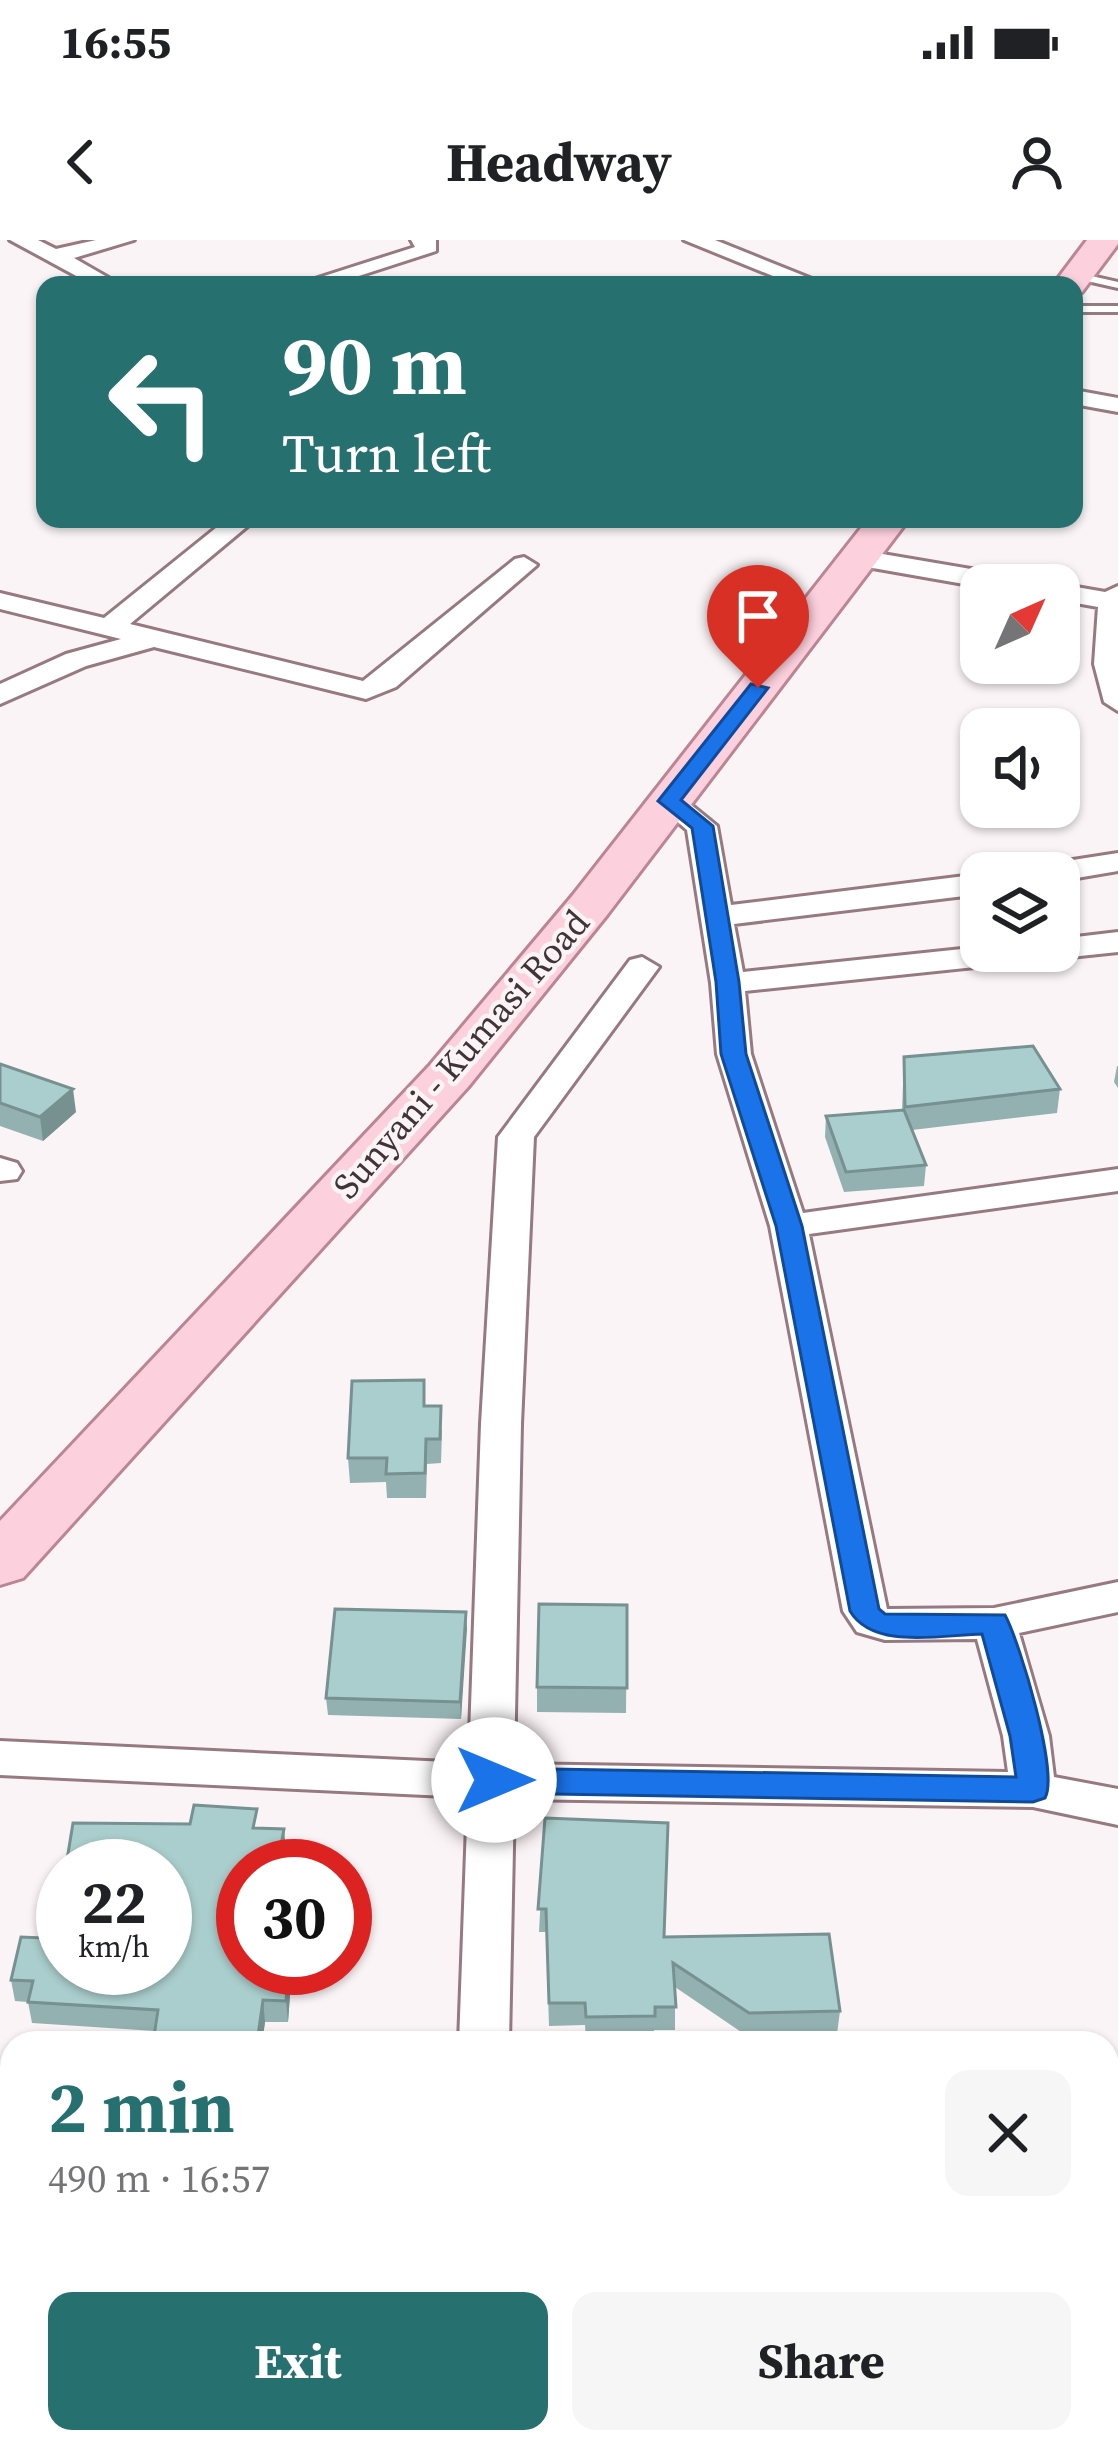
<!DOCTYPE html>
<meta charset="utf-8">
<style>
:root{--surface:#fff;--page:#f6f6f6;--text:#202124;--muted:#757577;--accent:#267170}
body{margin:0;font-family:"Source Serif 4",serif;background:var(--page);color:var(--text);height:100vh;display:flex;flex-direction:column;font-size:45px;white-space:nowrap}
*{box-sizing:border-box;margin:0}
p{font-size:39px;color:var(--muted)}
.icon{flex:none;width:66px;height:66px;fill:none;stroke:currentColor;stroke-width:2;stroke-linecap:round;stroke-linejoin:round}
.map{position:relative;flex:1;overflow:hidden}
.sheet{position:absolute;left:0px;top:1791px;width:1119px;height:423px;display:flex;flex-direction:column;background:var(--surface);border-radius:36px 36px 0 0;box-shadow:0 3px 9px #0004}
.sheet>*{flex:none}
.hud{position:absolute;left:36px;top:36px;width:1047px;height:252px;border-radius:24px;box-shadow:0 3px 9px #0004;background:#267170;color:#fff;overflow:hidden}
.needle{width:78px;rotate:45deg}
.buttons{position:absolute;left:960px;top:324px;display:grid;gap:24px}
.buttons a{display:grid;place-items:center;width:120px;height:120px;border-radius:24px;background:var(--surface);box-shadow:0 3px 9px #0004;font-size:60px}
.speed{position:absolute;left:36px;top:1599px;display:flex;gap:24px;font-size:60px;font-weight:700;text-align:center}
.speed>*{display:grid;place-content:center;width:156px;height:156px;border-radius:50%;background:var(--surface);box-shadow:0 3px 9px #0004;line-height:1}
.speed small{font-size:30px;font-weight:400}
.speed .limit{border:18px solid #d22;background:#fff;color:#111}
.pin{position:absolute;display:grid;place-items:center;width:102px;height:102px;color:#fff;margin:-123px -51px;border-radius:50% 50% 50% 0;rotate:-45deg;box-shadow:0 0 12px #0007}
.pin .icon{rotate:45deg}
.me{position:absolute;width:132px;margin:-66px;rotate:90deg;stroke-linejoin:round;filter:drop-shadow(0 0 9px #0008)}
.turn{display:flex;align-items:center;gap:42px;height:252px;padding:0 48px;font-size:54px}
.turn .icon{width:156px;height:156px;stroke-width:2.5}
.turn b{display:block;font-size:84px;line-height:102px}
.round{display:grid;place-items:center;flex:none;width:126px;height:126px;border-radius:24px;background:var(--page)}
.overview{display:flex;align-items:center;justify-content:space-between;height:204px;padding:0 48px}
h1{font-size:72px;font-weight:700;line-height:90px;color:var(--accent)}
.button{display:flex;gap:24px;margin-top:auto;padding:24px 48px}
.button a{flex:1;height:138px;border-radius:24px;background:var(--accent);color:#fff;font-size:48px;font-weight:700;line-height:138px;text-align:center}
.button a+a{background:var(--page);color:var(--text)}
.status{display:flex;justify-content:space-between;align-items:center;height:84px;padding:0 60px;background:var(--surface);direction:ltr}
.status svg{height:33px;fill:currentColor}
header{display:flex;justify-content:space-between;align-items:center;height:156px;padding:0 48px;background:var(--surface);font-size:54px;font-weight:700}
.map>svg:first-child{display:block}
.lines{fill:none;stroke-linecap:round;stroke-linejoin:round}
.service-casing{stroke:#967981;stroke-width:6}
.minor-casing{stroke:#967981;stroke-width:6}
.primary-casing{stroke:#bb8595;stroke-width:6}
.service{fill:#fff;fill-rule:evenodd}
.minor{fill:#fff;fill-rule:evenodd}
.primary{fill:#fdd0dd;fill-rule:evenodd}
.wall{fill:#92b1b0}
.shaded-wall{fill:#779090}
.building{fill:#aacecd;stroke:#779090;stroke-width:3}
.route{fill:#1a73e8;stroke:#114b97;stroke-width:3}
.labels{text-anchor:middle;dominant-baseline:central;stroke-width:9;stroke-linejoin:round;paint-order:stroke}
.street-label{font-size:36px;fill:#413438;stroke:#fbf4f6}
</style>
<div class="status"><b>16:55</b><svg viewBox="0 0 49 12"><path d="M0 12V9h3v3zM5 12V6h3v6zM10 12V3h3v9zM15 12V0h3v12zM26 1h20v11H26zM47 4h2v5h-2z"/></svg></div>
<header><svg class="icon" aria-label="back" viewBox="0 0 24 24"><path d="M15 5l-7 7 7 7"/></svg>Headway<svg class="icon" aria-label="person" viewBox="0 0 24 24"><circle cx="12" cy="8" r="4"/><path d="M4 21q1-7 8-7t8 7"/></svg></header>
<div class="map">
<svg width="1118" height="2212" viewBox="0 0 1118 2212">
<rect width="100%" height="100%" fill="#fbf4f6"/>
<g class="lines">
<defs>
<path id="service" d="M1078 33 1118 42V48L1074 38 1073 36Z
M1074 66H1118V72H1074Z"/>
<path id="minor" d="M10 0H38L56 9 96 0H134L74 18 121 45H93Z
M411 0H436V11L331 45H296L415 7Z
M684 0H715L827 45H795Z
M1074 150 1118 158V172L1074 164Z
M227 279H256L130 384 363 441 515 319 524 317 537 325 396 447 366 459 154 407 86 426 0 464V444L66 414 121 399 0 369V353L104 378Z
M859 310 1018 337 1032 345 981 347 850 324 846 318 850 312Z
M1059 344 1105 352 1118 346V471L1104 462 1094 424 1098 367 1059 360V345H1054Z
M668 552 679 555 717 586 731 665 981 634V654L734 684 743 732 981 707 1059 711V699L1118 692V712L745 751 751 814 803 973 1118 929V951L809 994 887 1369 994 1368 1118 1342V1372L1019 1393 1049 1496 1054 1537 1118 1549V1585L1033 1567 514 1559 509 1803H459L468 1557 0 1535V1501L469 1523 481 1184 498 897 630 720 642 717 659 727 534 897 521 1184 514 1524 1008 1532 1003 1496 977 1399 885 1400 857 1392 843 1371 770 986 717 814 711 743 687 590 653 561Z
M1118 613V631L1059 641V633H1031L1047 624Z
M0 918 17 923 22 931 17 939 0 941Z
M0 1881H12V1925H0Z
M1107 1894 1118 1895V1939L1107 1938Z
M444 2202H500L499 2212H443Z"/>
<path id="primary" d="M1087 0H1118V4L1082 52 1074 54V45H1053Z
M868 279H909L607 675 468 847 23 1338 0 1345V1281L430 825 573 655Z"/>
</defs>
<use href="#service" class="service-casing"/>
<use href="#minor" class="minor-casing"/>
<use href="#primary" class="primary-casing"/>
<use href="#service" class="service"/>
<use href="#minor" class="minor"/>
<use href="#primary" class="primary"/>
</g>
<path class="wall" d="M904 817 1060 849 1057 873 912 890 926 925 924 946 844 952 825 897 826 876 902 871Z
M0 824 76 872 43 901 0 886Z
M1117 826H1118V848L1114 842Z
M425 1166 442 1190 441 1223 427 1224 426 1258H387L386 1242 350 1243 348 1218Z
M627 1365 626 1473 537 1472V1447Z
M466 1372 461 1479 328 1475 326 1458Z
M545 1578 664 1697 840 1771 837 1794 747 1796 675 1747V1790H654V1799L586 1800 585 1785 549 1786 546 1692H539Z
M259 1588 286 1611 243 1728H292L288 1782H265L262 1803H153L155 1791 32 1783 28 1762 15 1761 11 1740 44 1698 57 1673Z"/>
<path class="shaded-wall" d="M73 849 76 872 43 901 40 877Z
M466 1372 467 1389 461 1479 460 1462Z
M284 1589 286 1611 283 1626H277Z
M289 1728H292L288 1782 286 1761Z
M263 1760 265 1782 262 1803H257Z
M213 2202H222L220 2212H211Z"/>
<path class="building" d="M1033 806 1060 849 905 867 904 817Z
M0 824 73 849 40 877 0 863Z
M904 870 926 925 846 932 826 876Z
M424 1140V1166H441L440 1199H426L425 1233 386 1234 387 1218H348L352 1141Z
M539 1364 627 1365V1448L537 1447Z
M335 1369 466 1372 460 1462 326 1458Z
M194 1565 257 1569 253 1588 284 1589 277 1626H243V1728H289L286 1761 263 1760 257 1803H153L158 1770 28 1762 33 1741 11 1740 21 1697 44 1698 50 1673H57L63 1640V1728H165V1626H66L73 1583 190 1584Z
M545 1578 668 1583 664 1697 829 1694 840 1771 749 1773 673 1723 676 1767H655V1776L586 1777 585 1763H549L546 1669H538Z
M33 2202H213L211 2212H111L94 2210 93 2212H31Z
M269 2202H379L378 2212H268Z
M706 2202H872L873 2212H707Z
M934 2202H1080L1081 2212H932Z"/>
<path class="route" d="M751 444 768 448 681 560 713 586 739 742 746 814 802 986 879 1369 885 1374 1005 1375C1020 1403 1059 1533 1045 1558L1033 1562 494 1553 482 1549 478 1540 482 1532 494 1528 1016 1537 1010 1496 982 1394C941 1395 873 1410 850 1371L776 986 721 814 716 742 692 588 658 561Z"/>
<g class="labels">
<g class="street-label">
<text transform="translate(461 814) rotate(-49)">Sunyani - Kumasi Road</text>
</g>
</g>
</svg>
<div class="buttons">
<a><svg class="needle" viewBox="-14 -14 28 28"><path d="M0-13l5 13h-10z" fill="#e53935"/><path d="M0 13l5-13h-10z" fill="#757577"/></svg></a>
<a><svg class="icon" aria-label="sound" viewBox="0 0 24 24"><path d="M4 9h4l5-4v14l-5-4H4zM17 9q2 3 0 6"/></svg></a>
<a><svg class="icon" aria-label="layers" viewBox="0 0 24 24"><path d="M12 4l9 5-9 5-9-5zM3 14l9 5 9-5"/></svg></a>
</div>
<div class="speed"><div>22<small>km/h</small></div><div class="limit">30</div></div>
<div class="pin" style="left:758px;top:448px;background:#d93025"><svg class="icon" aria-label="arrive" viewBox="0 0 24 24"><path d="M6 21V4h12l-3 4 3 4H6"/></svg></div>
<svg class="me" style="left:494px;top:1540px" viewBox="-20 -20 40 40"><circle r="19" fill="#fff"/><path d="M0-13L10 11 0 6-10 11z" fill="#1a73e8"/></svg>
<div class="hud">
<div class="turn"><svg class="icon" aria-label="left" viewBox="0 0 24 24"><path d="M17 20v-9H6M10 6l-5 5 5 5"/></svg><div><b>90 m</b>Turn left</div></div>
</div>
<section class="sheet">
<div class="overview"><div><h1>2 min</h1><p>490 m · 16:57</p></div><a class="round"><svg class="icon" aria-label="close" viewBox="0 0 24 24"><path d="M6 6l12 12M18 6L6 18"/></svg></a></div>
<div class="button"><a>Exit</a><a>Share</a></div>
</section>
</div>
